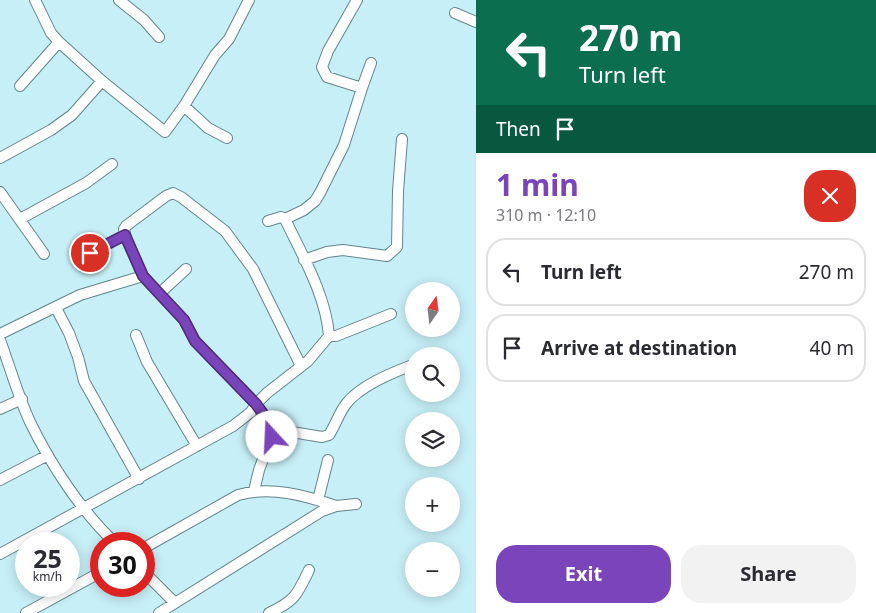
<!DOCTYPE html>
<meta charset="utf-8">
<style>
:root{--surface:#fff;--page:#f2f2f3;--text:#2b2b33;--muted:#7c7c81;--line:#e1e1e2;--accent:#7a44ba}
body{margin:0;font-family:"Noto Sans",sans-serif;background:var(--page);color:var(--text);height:100vh;display:flex;flex-direction:column;font-size:19px;white-space:nowrap}
*{box-sizing:border-box;margin:0}
p{font-size:16px;color:var(--muted)}
.icon{flex:none;width:28px;height:28px;fill:none;stroke:currentColor;stroke-width:2;stroke-linecap:round;stroke-linejoin:round}
.map{position:relative;flex:1;overflow:hidden}
.panel{display:flex;flex-direction:column;background:var(--surface);width:400px}
.panel>*{flex:none}
.guide{background:#0b6e4f;color:#fff;overflow:hidden}
.needle{width:32px;rotate:14deg}
.tools{position:absolute;left:405px;top:282px;display:grid;gap:10px}
.tools a{display:grid;place-items:center;width:55px;height:55px;border-radius:50%;background:var(--surface);box-shadow:0 2px 12px #0003;font-size:25px}
.speed{position:absolute;left:15px;top:532px;display:flex;gap:10px;font-size:25px;font-weight:700;text-align:center}
.speed>*{display:grid;place-content:center;width:65px;height:65px;border-radius:50%;background:var(--surface);box-shadow:0 2px 12px #0003;line-height:1}
.speed small{font-size:12px;font-weight:400}
.speed .limit{border:8px solid #d22;background:#fff;color:#111}
.pin{position:absolute;display:grid;place-items:center;width:42px;height:42px;color:#fff;margin:-21px;border:2px solid #fff;border-radius:50%;box-shadow:0 1px 5px #0007}
.me{position:absolute;width:55px;margin:-28px;rotate:340deg;stroke-linejoin:round;filter:drop-shadow(0 0 4px #0008)}
.turn{display:flex;align-items:center;gap:18px;height:105px;padding:0 20px;font-size:22px}
.turn .icon{width:65px;height:65px;stroke-width:2.5}
.turn b{display:block;font-size:35px;line-height:42px}
.then{display:flex;align-items:center;height:48px;padding:0 20px;background:#0003;gap:10px;font-size:19px}
.round{display:grid;place-items:center;flex:none;width:52px;height:52px;border-radius:20px;background:var(--page)}
.head{display:flex;align-items:center;justify-content:space-between;height:85px;padding:0 20px}
h1{font-size:30px;font-weight:700;line-height:38px;color:var(--accent)}
.button{display:flex;gap:10px;margin-top:auto;padding:10px 20px}
.button a{flex:1;height:58px;border-radius:20px;background:var(--accent);color:#fff;font-size:20px;font-weight:700;line-height:58px;text-align:center}
.button a+a{background:var(--page);color:var(--text)}
ul{padding:0;list-style:none}
li{display:flex;align-items:center;gap:15px;height:68px;margin:0 10px 8px;padding:0 10px;border:2px solid var(--line);border-radius:20px}
li div{flex:1}
li b{display:block;font-size:19px}
li em{font-style:normal}
main{display:flex;flex:1;min-height:0}
.map>svg:first-child{display:block}
.lines{fill:none;stroke-linecap:round;stroke-linejoin:round}
.minor-casing{stroke:#61868d;stroke-width:12}
.minor{stroke:#fff;stroke-width:10}
.route-casing{stroke:#4f2c79;stroke-width:12}
.route{stroke:#7a44ba;stroke-width:9}
</style>
<main>
<div class="map">
<svg width="476" height="613" viewBox="0 0 476 613">
<rect width="100%" height="100%" fill="#c7eff7"/>
<g class="lines">
<defs>
<path id="minor" d="M35 0 51 33 59 42 102 81 165 132 184 106 215 55 229 39 249 0
M119 0 144 20 159 37
M455 13 476 22
M20 86 59 42
M362 88 371 63
M184 106 208 128 227 138
M0 158 51 130 72 115 102 81
M0 192 44 254
M20 219 86 183 112 164
M285 219 304 210 315 201 320 193 344 145 362 88 327 77 322 67 328 51 357 0
M90 253 125 235
M304 260 327 252 343 250 387 256 397 247 398 191 402 139
M160 293 186 269
M56 308 69 333 78 357 84 381 139 479
M0 334 80 295 143 276
M136 335 147 362 197 446
M329 336H336L391 314
M0 340C10 367 18 396 30 422 51 465 81 511 116 544
M0 409 22 399
M274 429 322 437 329 435C335 426 339 413 346 404 360 386 389 374 410 366
M0 480 48 455
M254 491 259 470 274 429 256 404 195 341 184 320 143 276 126 238 124 229 126 226 166 196 173 193 181 197 225 231 253 269 301 366
M318 500 328 460
M144 548 238 495C271 486 304 495 336 506
M0 554 233 426 251 412 256 404 267 393 308 361 329 336C326 295 302 255 285 219L281 217 268 221
M144 572 175 603
M26 613 101 572
M159 613 322 511 336 506 356 504
M269 613C295 601 297 595 309 570"/>
</defs>
<use href="#minor" class="minor-casing"/>
<use href="#minor" class="minor"/>
</g>
<g class="lines">
<defs>
<path id="route" d="M90 253 125 235 143 276 184 320 195 341 256 404 274 429 272 437"/>
</defs>
<use href="#route" class="route-casing"/>
<use href="#route" class="route"/>
</g>
</svg>
<div class="tools">
<a><svg class="needle" viewBox="-14 -14 28 28"><path d="M0-13l5 13h-10z" fill="#e53935"/><path d="M0 13l5-13h-10z" fill="#7c7c81"/></svg></a>
<a><svg class="icon" aria-label="search" viewBox="0 0 24 24"><circle cx="10" cy="10" r="6"/><path d="M15 15l6 6"/></svg></a>
<a><svg class="icon" aria-label="layers" viewBox="0 0 24 24"><path d="M12 4l9 5-9 5-9-5zM3 14l9 5 9-5"/></svg></a>
<a>+</a>
<a>−</a>
</div>
<div class="speed"><div>25<small>km/h</small></div><div class="limit">30</div></div>
<div class="pin" style="left:90px;top:253px;background:#d93025"><svg class="icon" aria-label="arrive" viewBox="0 0 24 24"><path d="M6 21V4h12l-3 4 3 4H6"/></svg></div>
<svg class="me" style="left:272px;top:437px" viewBox="-20 -20 40 40"><circle r="19" fill="#fff"/><path d="M0-13L10 11 0 6-10 11z" fill="#7a44ba"/></svg>
</div>
<section class="panel">
<div class="guide">
<div class="turn"><svg class="icon" aria-label="left" viewBox="0 0 24 24"><path d="M17 20v-9H6M10 6l-5 5 5 5"/></svg><div><b>270 m</b>Turn left</div></div>
<div class="then">Then<svg class="icon" aria-label="arrive" viewBox="0 0 24 24"><path d="M6 21V4h12l-3 4 3 4H6"/></svg></div>
</div>
<div class="head"><div><h1>1 min</h1><p>310 m · 12:10</p></div><a class="round" style="background:#d93025;color:#fff"><svg class="icon" aria-label="close" viewBox="0 0 24 24"><path d="M6 6l12 12M18 6L6 18"/></svg></a></div>
<ul>
<li><svg class="icon" aria-label="left" viewBox="0 0 24 24"><path d="M17 20v-9H6M10 6l-5 5 5 5"/></svg><div><b>Turn left</b></div><em>270 m</em></li>
<li><svg class="icon" aria-label="arrive" viewBox="0 0 24 24"><path d="M6 21V4h12l-3 4 3 4H6"/></svg><div><b>Arrive at destination</b></div><em>40 m</em></li>
</ul>
<div class="button"><a>Exit</a><a>Share</a></div>
</section>
</main>
